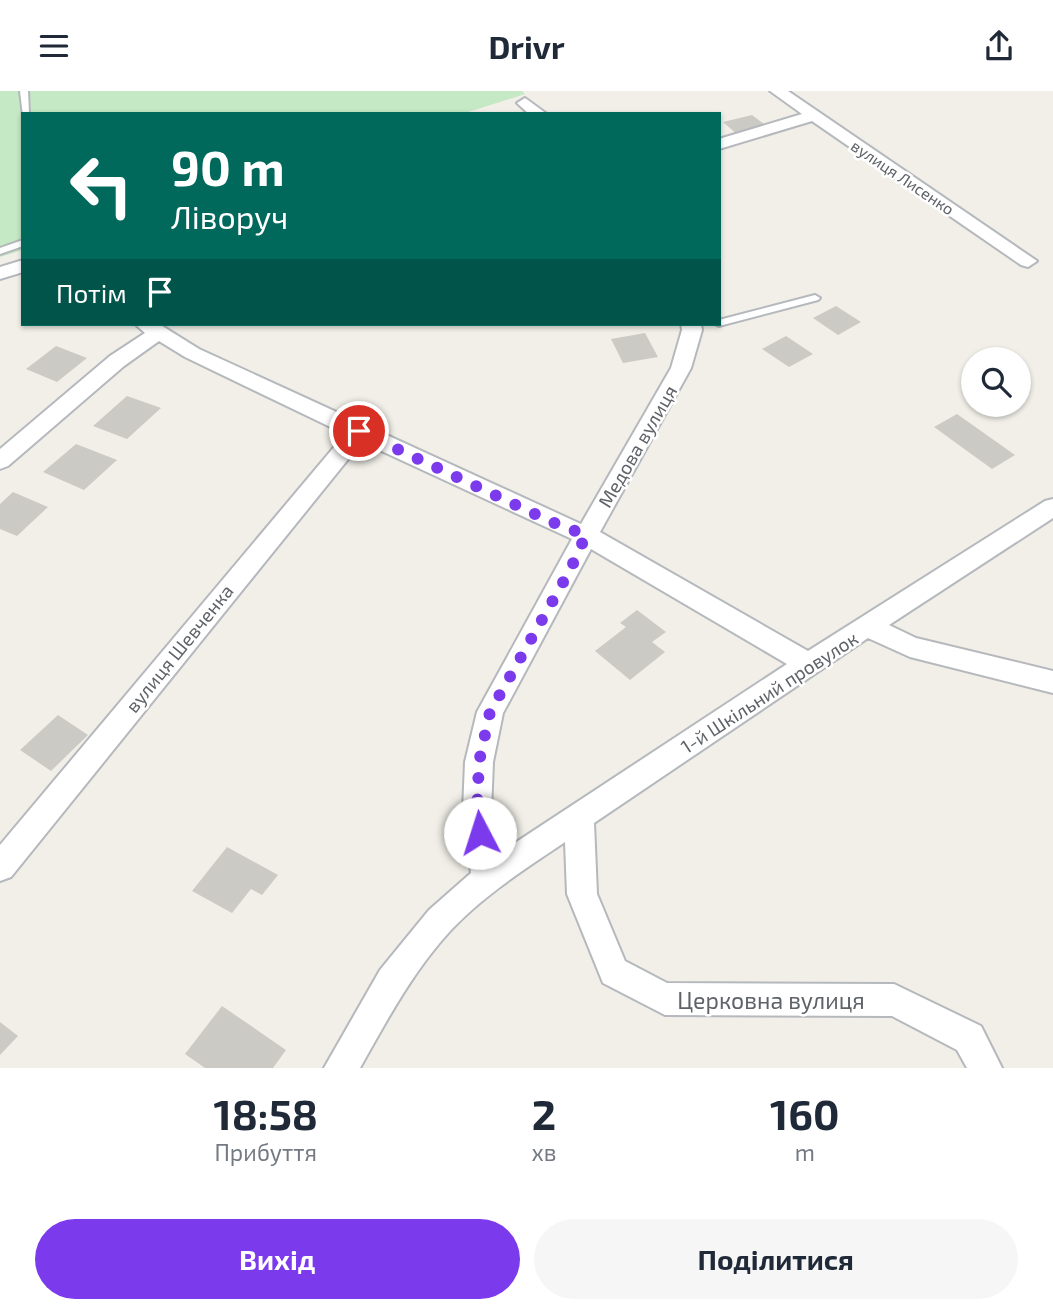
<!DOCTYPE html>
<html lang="uk">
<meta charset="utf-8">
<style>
:root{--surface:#fff;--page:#f6f6f7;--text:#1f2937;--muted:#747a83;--accent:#7c3aed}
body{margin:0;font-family:"Exo 2",sans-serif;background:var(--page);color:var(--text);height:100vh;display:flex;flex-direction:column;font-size:26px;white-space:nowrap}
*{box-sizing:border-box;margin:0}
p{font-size:23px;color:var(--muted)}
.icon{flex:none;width:38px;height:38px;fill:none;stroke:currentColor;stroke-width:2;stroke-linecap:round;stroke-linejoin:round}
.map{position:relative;height:977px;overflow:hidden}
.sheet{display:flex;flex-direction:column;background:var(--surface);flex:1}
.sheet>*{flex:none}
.hud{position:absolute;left:21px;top:21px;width:700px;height:214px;border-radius:0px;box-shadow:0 2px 5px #0004;background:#00695c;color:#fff;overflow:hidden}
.buttons{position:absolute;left:961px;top:256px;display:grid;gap:14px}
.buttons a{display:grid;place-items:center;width:70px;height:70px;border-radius:50%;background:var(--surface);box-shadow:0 2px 5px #0004;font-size:35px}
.pin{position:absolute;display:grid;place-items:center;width:60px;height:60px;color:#fff;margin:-30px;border:4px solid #fff;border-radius:50%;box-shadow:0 2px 7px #0007}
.me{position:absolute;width:77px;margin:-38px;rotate:355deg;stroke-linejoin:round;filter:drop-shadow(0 0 5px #0008)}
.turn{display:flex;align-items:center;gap:24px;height:147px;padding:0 35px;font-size:32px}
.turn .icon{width:91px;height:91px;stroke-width:2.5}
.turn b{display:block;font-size:49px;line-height:60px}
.then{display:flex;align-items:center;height:66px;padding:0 35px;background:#0003;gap:14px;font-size:26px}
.eta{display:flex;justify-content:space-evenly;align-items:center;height:119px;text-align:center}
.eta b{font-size:42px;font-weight:700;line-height:49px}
.button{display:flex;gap:14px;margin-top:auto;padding:14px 35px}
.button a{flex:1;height:80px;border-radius:42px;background:var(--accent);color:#fff;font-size:28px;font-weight:700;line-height:80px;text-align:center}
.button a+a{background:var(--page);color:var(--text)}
header{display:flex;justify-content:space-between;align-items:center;height:91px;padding:0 35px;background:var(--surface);font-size:32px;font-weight:700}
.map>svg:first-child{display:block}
.green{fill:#c5e8c5}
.building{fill:#cccac5}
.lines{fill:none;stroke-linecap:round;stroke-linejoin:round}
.service-casing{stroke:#b5b8bc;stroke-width:4}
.minor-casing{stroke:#b5b8bc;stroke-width:4}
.service{fill:#fff;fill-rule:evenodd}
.minor{fill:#fff;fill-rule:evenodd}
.route{stroke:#7c3aed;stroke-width:12;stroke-dasharray:0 21.6}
.labels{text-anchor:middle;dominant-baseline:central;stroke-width:5;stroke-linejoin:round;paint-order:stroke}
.far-street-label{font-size:16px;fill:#5f6368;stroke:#fff}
.street-label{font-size:19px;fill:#5f6368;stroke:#fff}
.near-street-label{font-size:23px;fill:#5f6368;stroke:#fff}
</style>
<header><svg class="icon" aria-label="menu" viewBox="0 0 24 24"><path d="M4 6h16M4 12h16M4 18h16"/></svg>Drivr<svg class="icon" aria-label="share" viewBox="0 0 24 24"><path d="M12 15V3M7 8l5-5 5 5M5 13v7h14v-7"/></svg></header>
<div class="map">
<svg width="1053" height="977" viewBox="0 0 1053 977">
<rect width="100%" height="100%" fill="#f1efe8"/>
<path class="green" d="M0 0H522L525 3 462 23H23V159L0 166Z"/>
<path class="building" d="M752 24 768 36 738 44 723 31Z
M836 215 861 231 838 244 813 227Z
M645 242 658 266 623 272 611 248Z
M786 245 813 263 789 276 762 258Z
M56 255 87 267 57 291 26 278Z
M127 305 161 317 127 348 93 335Z
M957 323 1015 364 992 378 934 336Z
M76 353 117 369 84 399 43 381Z
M13 401 48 416 17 445 0 438V413Z
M637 519 666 541 652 551 665 561 630 589 595 560 626 536 620 532Z
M58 624 88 644 51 680 20 659Z
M227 756 278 784 262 804 251 798 232 822 192 800Z
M222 915 286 959 273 977H205L185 963Z
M0 931 18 945 0 964Z"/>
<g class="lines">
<defs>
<path id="service" d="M20 0H28L29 23H23V25Z
M23 149V155L0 163V157Z
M815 204 820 207 818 209 719 235 715 233H719V229Z"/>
<path id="minor" d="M770 0H788L1037 170 1028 176 1021 174 812 30 719 58V48L802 23Z
M525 7 547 23H529L517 12Z
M23 169V181L0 188V176Z
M135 233H159L199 258 581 433 671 277 682 239 681 233H701L702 239 691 277 600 441 808 560 1045 410 1053 408V427L889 534 916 547 1053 580V602L910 566 868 547 594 732 597 803 625 870 667 892 894 893 981 935 1002 977H967L957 959 892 925 665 924 603 892 567 803 565 751C525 778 484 804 451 839 413 880 387 929 360 977H324L380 879 429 819 471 782 463 720 465 671 477 621 572 448 362 351 11 786 0 790V754L345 343 185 266 159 250 124 275 8 375 0 378V358L110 265 145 242ZM591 458 787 573 498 763 491 720 493 671 503 622Z"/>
</defs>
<use href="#service" class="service-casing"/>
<use href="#minor" class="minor-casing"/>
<use href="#service" class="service"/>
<use href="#minor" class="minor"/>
</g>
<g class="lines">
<path class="route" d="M359 340 552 431 586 444 570 479 490 621 479 671 477 720 480 742"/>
</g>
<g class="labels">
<g class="far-street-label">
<text transform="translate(903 86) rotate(34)">вулиця Лисенко</text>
</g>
<g class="street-label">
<text transform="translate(637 355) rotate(-60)">Медова вулиця</text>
<text transform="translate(179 557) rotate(-51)">вулиця Шевченка</text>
<text transform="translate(769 601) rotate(-33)">1-й Шкільний провулок</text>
</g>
<g class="near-street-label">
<text x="771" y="909">Церковна вулиця</text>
</g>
</g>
</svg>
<div class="buttons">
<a><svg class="icon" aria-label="search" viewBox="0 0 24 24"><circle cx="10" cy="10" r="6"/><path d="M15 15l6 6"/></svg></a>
</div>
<div class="pin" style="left:359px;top:340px;background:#d93025"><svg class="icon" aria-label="arrive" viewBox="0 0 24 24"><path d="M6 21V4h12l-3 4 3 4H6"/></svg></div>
<svg class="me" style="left:480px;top:742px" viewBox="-20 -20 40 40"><circle r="19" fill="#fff"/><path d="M0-13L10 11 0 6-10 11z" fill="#7c3aed"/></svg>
<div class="hud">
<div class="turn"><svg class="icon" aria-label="left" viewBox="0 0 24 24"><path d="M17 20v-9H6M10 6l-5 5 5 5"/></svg><div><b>90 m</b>Ліворуч</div></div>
<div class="then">Потім<svg class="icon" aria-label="arrive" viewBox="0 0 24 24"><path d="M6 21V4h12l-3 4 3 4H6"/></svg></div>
</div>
</div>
<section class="sheet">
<div class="eta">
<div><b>18:58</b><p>Прибуття</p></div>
<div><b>2</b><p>хв</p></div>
<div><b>160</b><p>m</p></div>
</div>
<div class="button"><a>Вихід</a><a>Поділитися</a></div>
</section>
